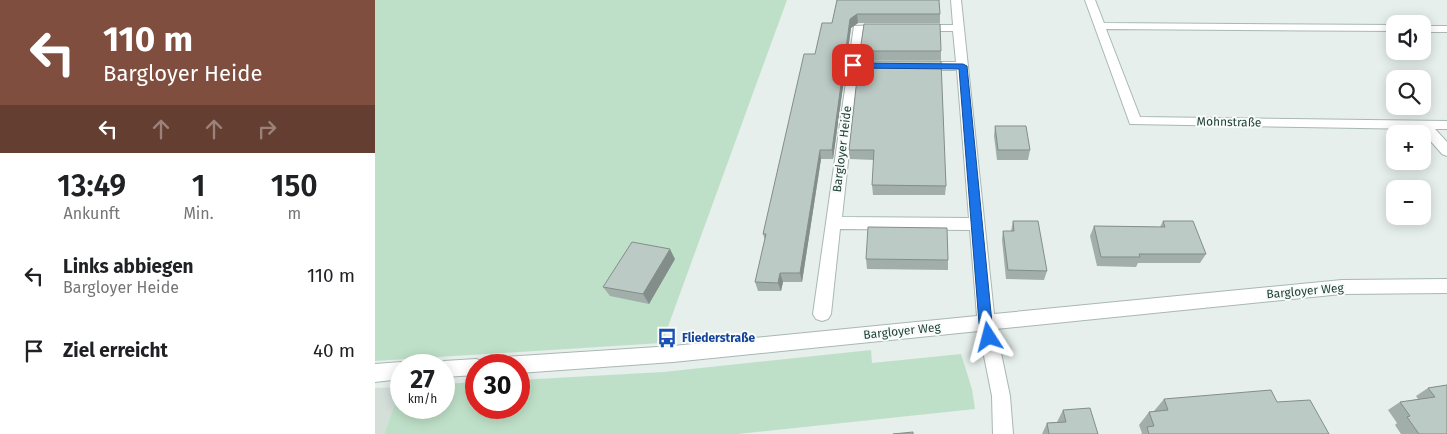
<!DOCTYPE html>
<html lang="de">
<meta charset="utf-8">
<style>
:root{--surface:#fff;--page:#f2f2f2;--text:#202124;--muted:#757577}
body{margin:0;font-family:"Fira Sans",sans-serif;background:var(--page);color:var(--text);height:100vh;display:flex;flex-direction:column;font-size:19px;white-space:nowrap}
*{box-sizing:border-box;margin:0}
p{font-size:16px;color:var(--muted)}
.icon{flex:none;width:28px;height:28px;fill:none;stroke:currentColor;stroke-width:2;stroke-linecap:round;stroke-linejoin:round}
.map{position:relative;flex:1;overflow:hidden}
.panel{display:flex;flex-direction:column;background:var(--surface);width:375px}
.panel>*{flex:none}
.banner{background:#7f4e3f;color:#fff;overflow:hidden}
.buttons{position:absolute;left:1011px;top:15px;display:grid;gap:10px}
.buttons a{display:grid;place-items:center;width:45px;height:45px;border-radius:10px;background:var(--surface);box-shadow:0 2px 12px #0003;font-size:25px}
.speed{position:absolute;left:15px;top:354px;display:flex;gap:10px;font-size:25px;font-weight:700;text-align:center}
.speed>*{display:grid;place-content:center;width:65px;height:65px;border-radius:50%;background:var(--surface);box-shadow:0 2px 12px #0003;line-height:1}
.speed small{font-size:12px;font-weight:400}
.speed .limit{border:8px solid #d22;background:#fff;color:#111}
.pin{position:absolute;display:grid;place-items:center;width:42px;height:42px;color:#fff;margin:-21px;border-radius:10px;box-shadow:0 2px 8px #0006}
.me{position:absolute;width:55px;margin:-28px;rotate:351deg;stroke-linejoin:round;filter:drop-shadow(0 0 4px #0008)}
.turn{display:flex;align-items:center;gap:18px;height:105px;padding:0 20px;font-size:22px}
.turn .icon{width:65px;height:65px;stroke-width:2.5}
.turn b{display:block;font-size:35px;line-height:42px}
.lanes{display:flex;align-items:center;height:48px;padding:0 20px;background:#0003;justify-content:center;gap:25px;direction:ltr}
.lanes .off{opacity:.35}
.eta{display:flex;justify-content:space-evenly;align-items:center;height:85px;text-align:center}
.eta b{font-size:30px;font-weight:600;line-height:35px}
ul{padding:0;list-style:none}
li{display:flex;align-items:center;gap:15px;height:75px;padding:0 20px}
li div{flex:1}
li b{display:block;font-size:19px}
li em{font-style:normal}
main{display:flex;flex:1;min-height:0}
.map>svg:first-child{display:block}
.built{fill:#d4dfda}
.green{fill:#bfe0c8}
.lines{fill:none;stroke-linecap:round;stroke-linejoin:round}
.minor-casing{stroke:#a8b8b2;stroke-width:2}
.minor{fill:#fff;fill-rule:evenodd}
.wall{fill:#a1aea9}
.shaded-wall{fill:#838d89}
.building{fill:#bbcac4;stroke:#838d89}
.route{fill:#1a73e8;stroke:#114b97}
.labels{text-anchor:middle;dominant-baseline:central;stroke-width:4;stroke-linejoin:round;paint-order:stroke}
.street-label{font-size:12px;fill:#24423a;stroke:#f7fbf9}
.transit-label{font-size:12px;font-weight:bold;fill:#164399;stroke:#f7fbf9;text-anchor:start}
</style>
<main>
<section class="panel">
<div class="banner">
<div class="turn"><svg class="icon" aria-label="left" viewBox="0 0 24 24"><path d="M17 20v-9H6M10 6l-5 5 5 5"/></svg><div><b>110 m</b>Bargloyer Heide</div></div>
<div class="lanes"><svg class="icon" aria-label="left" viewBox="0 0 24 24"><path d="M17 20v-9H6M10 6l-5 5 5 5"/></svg><svg class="icon off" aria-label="ahead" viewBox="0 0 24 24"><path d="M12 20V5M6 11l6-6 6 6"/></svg><svg class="icon off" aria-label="ahead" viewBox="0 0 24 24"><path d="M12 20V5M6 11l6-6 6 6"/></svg><svg class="icon off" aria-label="right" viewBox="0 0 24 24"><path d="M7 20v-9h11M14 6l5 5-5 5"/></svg></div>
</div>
<div class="eta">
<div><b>13:49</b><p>Ankunft</p></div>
<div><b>1</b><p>Min.</p></div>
<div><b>150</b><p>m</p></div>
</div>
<ul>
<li><svg class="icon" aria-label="left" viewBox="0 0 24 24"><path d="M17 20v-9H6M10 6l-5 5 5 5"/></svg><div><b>Links abbiegen</b><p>Bargloyer Heide</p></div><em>110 m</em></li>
<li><svg class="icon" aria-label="arrive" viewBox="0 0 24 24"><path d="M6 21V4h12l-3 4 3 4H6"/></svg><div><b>Ziel erreicht</b></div><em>40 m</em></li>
</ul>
</section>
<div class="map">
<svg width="1072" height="434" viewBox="0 0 1072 434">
<rect width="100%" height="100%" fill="#e6efeb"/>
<path class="built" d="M26 387 9 434H0V388Z"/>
<path class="green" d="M0 0H412L287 343 0 361Z
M496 350 497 363 586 354 597 389 600 409 363 434H9L26 387V408H69V384L101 382V408H144V380L288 372Z"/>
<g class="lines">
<defs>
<path id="minor" d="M576 0H586L619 314 967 280 1072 279V293L967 294 621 329 635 396 638 434H618L617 396 604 331 298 362 144 373V365H122L125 359 131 357 298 346 602 316 595 230 465 229 456 314 453 319 447 321 441 319 438 314 479 26 509 25 514 28 509 31H488L484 62H503L509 66 503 70 483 69 467 217 594 218 582 70H546L540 66 546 62H581L578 31H545L540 28 545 25H578Z
M710 0H720L729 23 1020 25V31L731 29 765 117 1072 121V129H1060L1072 142V156L1067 154 1045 129 755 124Z
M1048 26H1072V32H1048Z
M101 359 107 361 109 365H101V375L69 377V365H62L69 361Z
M26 362 33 365H26V379L0 382V364Z"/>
</defs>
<use href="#minor" class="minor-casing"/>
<use href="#minor" class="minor"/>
</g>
<path class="wall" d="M462 0 565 14V23H483L476 28 458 159H446L427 282H408L406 291H383L380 282 390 240 388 234 440 54 457 23Z
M485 51H566V60H486Z
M484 61 571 186 570 195H498L497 185 499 160 475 159 474 150Z
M620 126 655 150 653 160H622L619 136Z
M638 221 672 271 669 280 631 279 627 240 628 231H636Z
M788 221 831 254 825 263H763L761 267 722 266 715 236 719 226 785 227Z
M300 259 274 304 235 296 228 287Z
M491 259 573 260V270L492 269Z
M1072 385V434H1026L1020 425 1022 423 1013 410 1025 402 1043 399 1041 396 1053 388Z
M789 399 902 402 953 434H766L767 433 764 425 774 412 779 411Z
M688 410 723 434H667L672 423 682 422Z"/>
<path class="shaded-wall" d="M482 14 483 23 476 28 458 159 457 150 475 19Z
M445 150 446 159 427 282 425 273Z
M295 249 300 259 274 304 268 294Z
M405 273 408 282 406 291 403 283Z"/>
<path class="building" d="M462 0H564L565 14H482L475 19 457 150H445L425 273H405L403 283 380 282 391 234H388L429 54H440L447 23H457Z
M489 24H565L566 51H485Z
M484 61H566L571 186 497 185 499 150H474Z
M620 126H651L655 150H623Z
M638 221H663L672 271 633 270 628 231H639Z
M788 221H818L831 254H764L765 257H726L719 226 790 227Z
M493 227 572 228 573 260 491 259Z
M257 242 295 249 268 294 228 287Z
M1072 385V434H1044L1032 417 1035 416 1025 402 1060 397 1053 388Z
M896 390 902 402 935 400 954 434H774L772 427 779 426 774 412 793 410 789 399Z
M715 408 723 434H674L672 423 691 422 688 410Z
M538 432V434H518Z"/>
<path class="route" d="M475 63 588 64 592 66 617 323 621 337 619 342 614 343 609 342 604 323 584 69 478 68 475 67Z"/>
<defs>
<symbol id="bus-bare" viewBox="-9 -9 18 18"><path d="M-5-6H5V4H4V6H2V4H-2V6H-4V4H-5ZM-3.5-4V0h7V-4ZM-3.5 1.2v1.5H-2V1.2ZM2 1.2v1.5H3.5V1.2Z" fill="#1a4fb4" stroke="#f7fbf9" stroke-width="2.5" paint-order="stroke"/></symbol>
</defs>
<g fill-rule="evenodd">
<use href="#bus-bare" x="278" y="324" width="28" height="28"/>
</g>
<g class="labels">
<g class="street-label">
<text transform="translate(854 122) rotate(1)">Mohnstraße</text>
<text transform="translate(467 149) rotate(-83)">Bargloyer Heide</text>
<text transform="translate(930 291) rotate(-5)">Bargloyer Weg</text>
<text transform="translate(527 331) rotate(-6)">Bargloyer Weg</text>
</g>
<g class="transit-label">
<text x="307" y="338">Fliederstraße</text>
</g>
</g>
</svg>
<div class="buttons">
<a><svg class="icon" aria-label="sound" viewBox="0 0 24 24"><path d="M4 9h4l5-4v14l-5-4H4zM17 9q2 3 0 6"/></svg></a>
<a><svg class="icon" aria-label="search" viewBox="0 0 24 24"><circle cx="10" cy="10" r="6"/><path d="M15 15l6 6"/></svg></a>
<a>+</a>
<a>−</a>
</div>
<div class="speed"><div>27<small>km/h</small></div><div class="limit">30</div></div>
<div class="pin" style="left:478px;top:65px;background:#d93025"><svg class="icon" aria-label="arrive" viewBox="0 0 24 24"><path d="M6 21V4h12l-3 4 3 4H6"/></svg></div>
<svg class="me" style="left:614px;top:337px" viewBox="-20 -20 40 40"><path d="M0-17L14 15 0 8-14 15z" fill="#1a73e8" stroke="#fff" stroke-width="4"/></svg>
</div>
</main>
